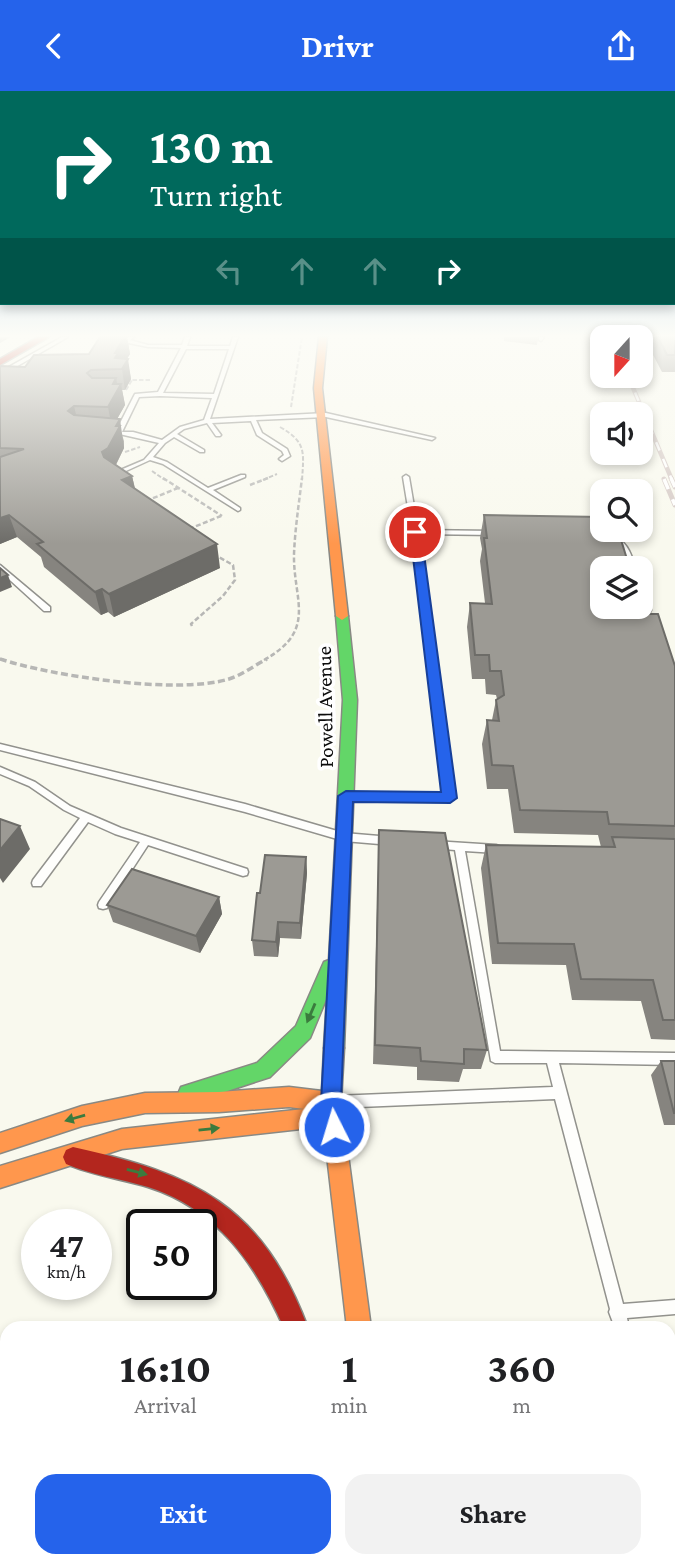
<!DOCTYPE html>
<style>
:root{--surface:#fff;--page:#f2f2f2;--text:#202124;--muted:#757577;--accent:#2563eb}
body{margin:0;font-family:"Crimson Pro",serif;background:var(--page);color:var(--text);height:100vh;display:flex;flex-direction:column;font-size:26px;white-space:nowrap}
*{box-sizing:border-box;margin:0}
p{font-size:23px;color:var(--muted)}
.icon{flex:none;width:38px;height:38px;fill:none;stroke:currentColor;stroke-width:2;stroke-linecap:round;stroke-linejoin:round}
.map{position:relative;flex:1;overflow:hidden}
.details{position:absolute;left:0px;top:1230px;width:676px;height:247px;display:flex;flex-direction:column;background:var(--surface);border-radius:21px 21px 0 0;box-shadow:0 4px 10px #0003}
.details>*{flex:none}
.top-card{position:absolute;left:0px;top:0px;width:676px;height:214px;box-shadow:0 4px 10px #0003;background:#00695c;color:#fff;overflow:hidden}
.needle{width:46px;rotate:201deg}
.controls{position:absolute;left:590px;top:234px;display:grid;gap:14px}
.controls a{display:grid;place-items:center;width:63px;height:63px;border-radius:14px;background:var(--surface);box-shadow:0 4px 10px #0003;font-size:35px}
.speed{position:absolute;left:21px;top:1118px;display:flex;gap:14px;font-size:35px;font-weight:700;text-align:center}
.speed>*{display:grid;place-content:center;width:91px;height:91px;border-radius:50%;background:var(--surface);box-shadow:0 4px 10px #0003;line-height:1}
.speed small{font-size:18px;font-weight:400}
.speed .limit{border:4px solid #111;border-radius:10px;background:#fff;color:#111}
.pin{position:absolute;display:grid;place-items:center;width:60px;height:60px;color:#fff;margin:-30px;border:4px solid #fff;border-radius:50%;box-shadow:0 2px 7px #0007}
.me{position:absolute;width:77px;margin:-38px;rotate:355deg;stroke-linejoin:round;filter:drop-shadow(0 0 5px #0008)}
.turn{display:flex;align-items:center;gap:24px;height:147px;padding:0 35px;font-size:32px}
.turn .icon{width:91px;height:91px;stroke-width:2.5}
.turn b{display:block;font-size:49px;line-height:60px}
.lanes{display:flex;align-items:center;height:66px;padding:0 35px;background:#0003;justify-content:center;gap:35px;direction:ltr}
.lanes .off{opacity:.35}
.eta{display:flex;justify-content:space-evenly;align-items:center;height:119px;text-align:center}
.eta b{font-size:42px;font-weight:700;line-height:49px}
.button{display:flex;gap:14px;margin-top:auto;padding:14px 35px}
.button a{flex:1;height:80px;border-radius:21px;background:var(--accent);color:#fff;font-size:28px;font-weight:700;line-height:80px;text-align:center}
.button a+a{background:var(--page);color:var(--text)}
header{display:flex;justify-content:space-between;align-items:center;height:91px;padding:0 35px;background:var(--accent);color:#fff;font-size:32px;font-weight:700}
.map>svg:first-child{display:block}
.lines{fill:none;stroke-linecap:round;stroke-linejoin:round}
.lane-casing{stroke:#92928d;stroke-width:3}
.fast-casing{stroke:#898984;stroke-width:3}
.slow-casing{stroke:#898984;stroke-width:3}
.jam-casing{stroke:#898984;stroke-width:3}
.path-far2{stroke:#b7b7b5;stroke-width:2;stroke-dasharray:4.5 2;stroke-linecap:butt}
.path-far1{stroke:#b7b7b5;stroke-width:2.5;stroke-dasharray:5 2.5;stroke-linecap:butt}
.path{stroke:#b7b7b5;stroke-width:3.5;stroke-dasharray:7 3.5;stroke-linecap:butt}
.lane{fill:#fefefc;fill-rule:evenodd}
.fast{fill:#63d668;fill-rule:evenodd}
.slow{fill:#ff974d;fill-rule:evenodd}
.jam{fill:#b3261e;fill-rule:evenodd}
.rail-far1-casing{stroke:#d4c8c4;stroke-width:4.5}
.rail-casing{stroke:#d4c8c4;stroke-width:5}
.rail-far1{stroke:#fff;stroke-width:2.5;stroke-dasharray:9;stroke-linecap:butt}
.rail{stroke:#fff;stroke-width:3.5;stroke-dasharray:11;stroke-linecap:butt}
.wall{fill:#86847f}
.shaded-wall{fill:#6d6c68}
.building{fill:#9c9a94;stroke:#6d6c68;stroke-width:2}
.oneway{fill:#3b7b3e}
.route{fill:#2563eb;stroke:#184099;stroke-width:2}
.labels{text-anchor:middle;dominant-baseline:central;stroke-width:7;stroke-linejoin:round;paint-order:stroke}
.street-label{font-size:21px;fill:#0b0b0b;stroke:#fff}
</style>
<header><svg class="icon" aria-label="back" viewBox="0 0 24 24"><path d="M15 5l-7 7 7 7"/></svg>Drivr<svg class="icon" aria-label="share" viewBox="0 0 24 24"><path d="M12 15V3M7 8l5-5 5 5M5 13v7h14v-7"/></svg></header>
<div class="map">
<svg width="675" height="1476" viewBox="0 0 675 1476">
<rect width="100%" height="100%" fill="#f9f9ee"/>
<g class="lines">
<defs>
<path id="lane" d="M62 246H68L0 285V281Z
M128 246H134L130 249 148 254H182L185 246H190L187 255H230L233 246H238L210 328 326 322 435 347 432 349 326 326 256 329 262 342 287 358 290 365 282 370 279 368 284 364 282 360 257 344 251 330 212 332 221 344 220 345H216L207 332 184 338 177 343 204 359V361H200L174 346 165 352 153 366 167 371 208 397 241 384H245V386L213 399 240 417V419L238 420 163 373 150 369 115 385H111V383L144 369 159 352 115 342 135 303 158 301 181 257 148 256 124 251V249ZM186 258H229L214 303 163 302ZM160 305 212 307 204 329 180 336 162 349 133 341H122L139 306Z
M539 246H544L541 250 539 249Z
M406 384 409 386 418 439 494 440 497 442 494 444 419 443 455 707 450 710 346 708 341 705 346 702 445 703 412 441 403 386Z
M611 446C627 448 631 463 636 478H629L621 456 611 448Z
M0 474 50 516V520H44L0 480Z
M640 498 644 500 651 519 650 521H647C639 518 640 506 640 498Z
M0 653 245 713 344 742 391 746 394 747 396 750 394 753 391 754 344 750 245 721 0 659Z
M0 676 35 691 70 715 121 737 247 778 248 781 247 784 243 785 148 754 107 817 103 818 99 817 98 814 99 811 140 751 115 743 88 731 41 795H33L32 792 33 789 80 727 64 719 29 695 0 683Z
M434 750 496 754 499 755 501 758 499 761 496 762 465 760 500 960 675 962V974L559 972 623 1213 675 1209V1223L627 1227 629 1237H615L609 1221 610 1218 555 1008 335 1017 331 1015 329 1011 331 1007 335 1005 553 996 547 972H495L491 970 455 759 431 757 429 754 431 751Z
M668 1365 674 1367 675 1371V1400L669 1398 668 1396Z"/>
<path id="fast" d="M342 521 348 525 357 609 344 957 341 963 334 966 327 963 324 957 327 906 310 947 270 986 188 1013 181 1010 178 1003 181 996 257 972 296 935 324 871 329 869 343 609 336 525Z
M337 1470H365L367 1476H339Z
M372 1470H400V1476H372Z"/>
<path id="slow" d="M319 246H327L322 297 348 525 342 529 336 525 314 297Z
M334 948 341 951 344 957 341 1011 371 1237H347L323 1030 310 1037 122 1058 0 1097V1075L122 1038 304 1018 289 1016 219 1021 145 1022 82 1035 0 1062V1042L82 1015 145 1002 219 1001 289 996 322 1000 324 957 327 951Z"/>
<path id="jam" d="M38 246H49L0 274V268Z
M73 1056C195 1083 262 1114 308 1237H284C256 1174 218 1118 148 1096 121 1088 91 1084 66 1073L63 1066 66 1059Z"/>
</defs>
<use href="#lane" class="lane-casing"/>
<use href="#fast" class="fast-casing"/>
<use href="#slow" class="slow-casing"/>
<use href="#jam" class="jam-casing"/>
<path class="path-far2" d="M126 289H152
M126 299 132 289
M291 316 302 246
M280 336C306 351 304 360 302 389
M125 361 140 356
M152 380 165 389
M263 389 277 383"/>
<path class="path-far1" d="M163 387 222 425
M250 394 268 387
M146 410 178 397
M189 438 221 425
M192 535 191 533 223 505 235 489 233 474 217 465
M0 568 4 569
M264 569C318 539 293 509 294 463 295 438 299 412 302 387"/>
<path class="path" d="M0 568C52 585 177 604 229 588 242 584 255 574 267 568"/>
<use href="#lane" class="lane"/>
<use href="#fast" class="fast"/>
<use href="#slow" class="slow"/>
<use href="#jam" class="jam"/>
<defs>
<path id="rail-far1" d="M628 285 672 389"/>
<path id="rail" d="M671 387 675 396
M664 388 675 414"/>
</defs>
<use href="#rail-far1" class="rail-far1-casing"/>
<use href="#rail" class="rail-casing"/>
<use href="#rail-far1" class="rail-far1"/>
<use href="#rail" class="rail"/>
</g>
<path class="wall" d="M100 246H127L130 263 127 267 131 288 125 299H122L125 314 117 328 124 350V357L116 374 132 385 135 397 220 477 114 526 108 521 101 524 44 476 41 466 17 446 0 453V276H25L89 263Z
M504 246H538L537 254 504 250Z
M653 246H675V281H662L650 258Z
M484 424 602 478V516L650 523 675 575V949L651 948 641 910 572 909 566 874 492 873 481 777 486 754 608 756H601L598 744 514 742 508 698H487L482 653 487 629H492L496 609 497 608 496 604 486 603 485 588H472L467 536 470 512H485L480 470 482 458 480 447Z
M379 739 487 959 481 978H463L459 991 417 989V976L373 973Z
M306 766 307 782 301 848 280 847 278 866 254 865 252 849 260 802Z
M219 806 222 823 200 862 113 831 107 814Z
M661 970H675V1034H664L651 984Z"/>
<path class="shaded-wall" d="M0 246H11L0 252Z
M124 246H127L130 263 121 278 115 267V262Z
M128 268 131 288 125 299 122 278Z
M116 287 118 297 121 293 125 314 112 337 108 316 113 293Z
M74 315 79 336 68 320Z
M120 328 124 357 113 379 107 383 102 361Z
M132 385 137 408 122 389Z
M9 424 17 446 0 453V427Z
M217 453 220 477 114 526 109 503Z
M8 484 12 496 0 501V487Z
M102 498 108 521 101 524 95 501Z
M20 735 30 758 3 792 0 787V759Z
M306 766 307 782 301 848 300 832Z
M219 806 222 823 200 862 196 845Z
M278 831 280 847 278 866 276 851Z"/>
<path class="building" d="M100 246H124L115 262H118L115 267 128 268 122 278 91 279 87 282 92 287H116L113 293H121L108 316 74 315 68 320 74 324 120 328 116 335H120L108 357 102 361 104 366 132 385 122 389 217 453 109 503 102 498 95 501 37 453 43 451 9 424 0 427V366L24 358 0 357V276L1 275 25 276 34 264 89 263Z
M658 246H675V264H667Z
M484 424 602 426V439H618L630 478H602V516H640V506H645L650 523H658L675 575V735L609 733 607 721 520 719 513 675 492 674 487 629 499 630 496 609 504 604 501 580H490L489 564H475L470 512 492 513 484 447H487Z
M0 477 8 484 0 487Z
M0 728 20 735 0 759Z
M379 739 445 742 487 959 464 958V973L421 970 420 957 375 954Z
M612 746 675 748V929H663L653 889 581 888 574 853 498 852 486 754 615 756Z
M265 764 306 766 300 832 278 831 276 851 252 849 257 802H260Z
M132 778 219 806 196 845 107 814Z
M661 970H675V1022H674Z"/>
<defs><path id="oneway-solid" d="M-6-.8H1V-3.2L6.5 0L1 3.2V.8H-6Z" transform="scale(1.75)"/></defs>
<g class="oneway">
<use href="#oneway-solid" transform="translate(311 922) rotate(113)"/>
<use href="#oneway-solid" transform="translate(75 1027) rotate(164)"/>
<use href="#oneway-solid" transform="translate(209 1038) rotate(-6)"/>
<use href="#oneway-solid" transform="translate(137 1081) rotate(15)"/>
</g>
<linearGradient id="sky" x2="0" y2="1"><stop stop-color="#9bc4eb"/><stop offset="0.54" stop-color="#fcfcf7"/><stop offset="1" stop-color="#fcfcf7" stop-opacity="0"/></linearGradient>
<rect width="675" height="453" fill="url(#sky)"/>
<path class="route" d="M415 438 421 441 457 707 450 712 353 711 341 1011 344 1036 341 1044 334 1047 327 1044 321 1011 338 705 346 700 441 701 410 441Z"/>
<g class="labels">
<g class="street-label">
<text transform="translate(325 616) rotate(-91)">Powell Avenue</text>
</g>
</g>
</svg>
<div class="controls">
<a><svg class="needle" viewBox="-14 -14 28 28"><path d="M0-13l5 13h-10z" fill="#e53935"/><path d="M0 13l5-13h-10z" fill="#757577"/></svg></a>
<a><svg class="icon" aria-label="sound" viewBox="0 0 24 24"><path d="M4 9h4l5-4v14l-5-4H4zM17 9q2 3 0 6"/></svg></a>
<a><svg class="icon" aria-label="search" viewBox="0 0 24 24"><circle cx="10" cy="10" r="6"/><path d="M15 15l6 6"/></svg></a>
<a><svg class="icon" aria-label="layers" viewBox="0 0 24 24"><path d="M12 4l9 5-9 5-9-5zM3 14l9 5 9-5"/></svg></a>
</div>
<div class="speed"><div>47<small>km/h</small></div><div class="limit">50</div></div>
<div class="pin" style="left:415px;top:441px;background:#d93025"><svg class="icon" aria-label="arrive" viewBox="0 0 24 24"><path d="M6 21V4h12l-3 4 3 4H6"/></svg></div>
<svg class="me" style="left:334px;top:1036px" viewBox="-20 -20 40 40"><circle r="17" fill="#2563eb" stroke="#fff" stroke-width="3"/><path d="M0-11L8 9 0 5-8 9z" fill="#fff"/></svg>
<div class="top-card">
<div class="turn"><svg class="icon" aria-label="right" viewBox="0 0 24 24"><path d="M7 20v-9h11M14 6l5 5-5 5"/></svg><div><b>130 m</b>Turn right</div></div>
<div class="lanes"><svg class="icon off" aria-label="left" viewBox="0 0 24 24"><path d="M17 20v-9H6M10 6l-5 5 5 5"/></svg><svg class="icon off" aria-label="ahead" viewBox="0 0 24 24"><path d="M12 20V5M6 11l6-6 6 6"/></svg><svg class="icon off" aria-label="ahead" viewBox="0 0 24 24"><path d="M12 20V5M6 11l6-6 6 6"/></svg><svg class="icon" aria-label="right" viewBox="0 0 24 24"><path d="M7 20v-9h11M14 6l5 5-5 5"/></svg></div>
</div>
<section class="details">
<div class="eta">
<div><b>16:10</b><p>Arrival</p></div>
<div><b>1</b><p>min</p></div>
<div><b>360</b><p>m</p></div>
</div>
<div class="button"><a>Exit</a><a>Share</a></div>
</section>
</div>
